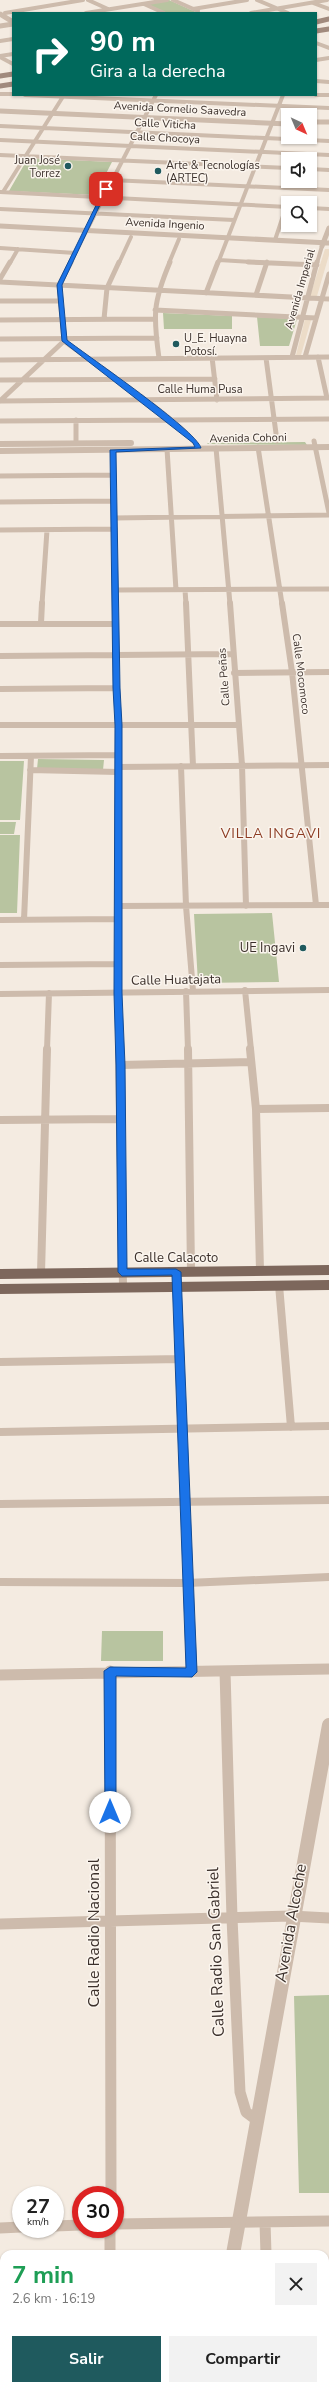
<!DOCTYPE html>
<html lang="es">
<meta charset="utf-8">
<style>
:root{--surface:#fff;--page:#f2f2f2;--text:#222;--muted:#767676;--accent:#1f5a5e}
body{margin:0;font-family:"Nunito Sans",sans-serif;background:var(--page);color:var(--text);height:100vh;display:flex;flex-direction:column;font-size:15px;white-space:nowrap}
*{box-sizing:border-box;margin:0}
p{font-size:13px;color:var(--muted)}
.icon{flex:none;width:22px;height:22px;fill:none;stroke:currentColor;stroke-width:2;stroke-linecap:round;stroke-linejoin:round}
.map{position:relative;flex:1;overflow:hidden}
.panel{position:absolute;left:0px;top:2250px;width:329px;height:140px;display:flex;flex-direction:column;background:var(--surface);border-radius:12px 12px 0 0;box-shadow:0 1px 3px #0004}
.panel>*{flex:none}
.banner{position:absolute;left:12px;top:12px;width:305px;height:84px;border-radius:0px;box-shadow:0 1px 3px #0004;background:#00695c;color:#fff;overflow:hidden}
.needle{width:26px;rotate:136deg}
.buttons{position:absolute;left:281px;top:108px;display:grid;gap:8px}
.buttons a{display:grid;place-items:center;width:36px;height:36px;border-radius:0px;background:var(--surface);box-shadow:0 1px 3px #0004;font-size:20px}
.speed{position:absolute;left:12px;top:2186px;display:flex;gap:8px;font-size:20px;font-weight:700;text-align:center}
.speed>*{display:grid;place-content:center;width:52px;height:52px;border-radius:50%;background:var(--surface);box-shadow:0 1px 3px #0004;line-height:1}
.speed small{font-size:10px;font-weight:400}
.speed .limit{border:6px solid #d22;background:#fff;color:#111}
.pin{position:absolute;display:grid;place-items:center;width:34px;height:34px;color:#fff;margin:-17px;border-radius:8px;box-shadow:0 2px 6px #0006}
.me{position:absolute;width:44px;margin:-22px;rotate:0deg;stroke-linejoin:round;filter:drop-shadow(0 0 3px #0008)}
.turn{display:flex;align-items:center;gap:14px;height:84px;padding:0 12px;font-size:18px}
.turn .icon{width:52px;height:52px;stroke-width:2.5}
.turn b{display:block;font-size:28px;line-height:34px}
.round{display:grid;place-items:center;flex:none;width:42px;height:42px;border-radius:0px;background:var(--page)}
.overview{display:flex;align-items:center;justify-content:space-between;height:68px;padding:0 12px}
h1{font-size:24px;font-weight:700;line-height:30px;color:#1e9e55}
.cta{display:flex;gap:8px;margin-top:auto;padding:8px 12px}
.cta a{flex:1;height:46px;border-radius:0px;background:var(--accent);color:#fff;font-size:16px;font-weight:700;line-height:46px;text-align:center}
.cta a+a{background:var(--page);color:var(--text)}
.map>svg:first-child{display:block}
.green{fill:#b8c4a0}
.plaza{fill:#ecdcc8}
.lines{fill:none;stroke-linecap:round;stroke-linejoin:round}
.minor-far4{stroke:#cdbbac;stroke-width:4}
.minor-far3{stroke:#cdbbac;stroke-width:5}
.minor-far2{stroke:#cdbbac;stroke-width:6}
.minor-far1{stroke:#cdbbac;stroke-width:8}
.minor{stroke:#cdbbac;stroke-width:11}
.tertiary-far2{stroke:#cdbbac;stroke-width:5}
.tertiary-far1{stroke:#cdbbac;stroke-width:6}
.tertiary{stroke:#cdbbac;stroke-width:14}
.secondary{stroke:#a18a7d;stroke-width:5}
.primary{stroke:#7d675c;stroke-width:10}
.route{fill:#1a73e8;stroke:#114b97}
.poi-dot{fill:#1f5a5e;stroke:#fbf5ee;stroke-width:1.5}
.labels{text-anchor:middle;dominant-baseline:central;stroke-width:3;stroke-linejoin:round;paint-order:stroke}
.far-street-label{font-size:11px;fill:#3b302b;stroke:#fbf5ee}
.far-poi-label{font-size:11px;fill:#3b302b;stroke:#fbf5ee;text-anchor:start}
.poi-label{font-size:13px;fill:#3b302b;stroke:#fbf5ee;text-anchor:end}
.street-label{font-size:13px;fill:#3b302b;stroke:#fbf5ee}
.neighbourhood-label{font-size:14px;letter-spacing:1px;fill:#8c3b22;stroke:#fbf5ee}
.near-street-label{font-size:16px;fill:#3b302b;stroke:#fbf5ee}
</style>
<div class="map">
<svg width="329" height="2390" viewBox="0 0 329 2390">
<rect width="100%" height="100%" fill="#f4ebe1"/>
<path class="green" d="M169 0 198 13H167L147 4Z
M28 158 112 162 95 195 9 191Z
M163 313 232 316V329H164Z
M257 317 297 319 289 346H260Z
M305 442 307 445 207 444 208 443Z
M38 759 104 760 103 770 37 769Z
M0 761H24L20 820H0Z
M0 822H16L14 834H0Z
M0 835H20L17 913H0Z
M272 913 279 982 198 983 194 914Z
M102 1631H163V1661H101Z
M329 1995V2193H299L294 1996Z
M113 2386H180L179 2390H114Z"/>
<path class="plaza" d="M325 249H329V255L317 296H310Z
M305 319 311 320 301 355H296Z"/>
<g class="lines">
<path class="minor-far4" d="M88 0 108 9
M173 0 198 11
M257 0 288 13
M313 3 329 9
M144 4 164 13
M193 9 247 0
M5 13 83 0
M86 13 167 0
M251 13 327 0
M0 41 13 39
M316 43 329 48
M0 56 13 54
M0 57 13 64
M316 60 329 58
M316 81 329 82
M0 94H13
M25 95 329 108
M316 95H329
M0 126 329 141
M0 140 329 155
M0 155 288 168
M310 169 329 170
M111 180 329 190
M0 192 288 207
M3 192 64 95
M310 208 329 209
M0 209 234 220
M275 240 286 207
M0 248 75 253
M219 260 268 263
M10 263 18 249
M70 263 156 95
M119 263 131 237
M169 263 179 239
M218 263 283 95
M317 263 322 246"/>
<path class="minor-far3" d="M248 262 317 265
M0 279 10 262
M0 282 329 299
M206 293 218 262
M256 295 267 262
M0 301H60
M155 310 316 318
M104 319 107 288 119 262
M0 320 154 319
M0 339 157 338
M64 341C87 358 192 429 198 448
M212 357 217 400
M292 357 317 262
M305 357 329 274
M318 357 327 398
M159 358C153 315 153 302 170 262
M266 358 277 441
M0 360 329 357
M0 380 215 379
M0 401 64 341 59 285 71 262
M0 401 329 398
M76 420V443
M0 421 329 419
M314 441 329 513
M258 447 282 604
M216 448 230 604
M167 449 176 590
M113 450 115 604
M0 476 114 475
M0 502 113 501
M114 518 329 515
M0 530 115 529
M116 590 329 589
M185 590 186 604
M42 604 47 530"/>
<path class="minor-far2" d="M115 603 116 688 119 725V1050
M186 603 193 766
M230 603 242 765 246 906
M282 603 292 672 316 905
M41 623 42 603
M0 624H116
M0 656 232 654
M234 673 329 672
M0 689 116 688
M0 725H238
M0 756 118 755
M181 766 186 906 193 991
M118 767 329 765
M30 770 118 772
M118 906 329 905
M0 920 118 919
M24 920 31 756
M0 965 119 964
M245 990 251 1050
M186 991 188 1050
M0 994 329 990
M47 1050 49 993"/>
<path class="minor-far1" d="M119 1049 123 1287
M188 1049 191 1272
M250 1049 256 1109 260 1271
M121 1065 251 1062
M256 1109 329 1108
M0 1120 121 1119
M177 1272 190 1632
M41 1273 47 1049
M279 1285 291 1427
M0 1362 181 1359
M0 1432 329 1426
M0 1504 329 1500
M0 1582 187 1583 329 1577"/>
<path class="minor" d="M190 1631 192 1672
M110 1671 111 2195
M225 1671 232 1918 240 2092 246 2112 258 2121
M0 1675 329 1669
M0 1924 291 1916 329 1918
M265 2222 266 2254
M115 2224 329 2221
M55 2226 81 2225
M0 2228 21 2227
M110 2229V2254
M108 2386V2390
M272 2386V2390"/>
<path class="tertiary-far2" d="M0 14 13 22
M0 26 13 24
M0 111 288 124
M310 122H329
M0 226 329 243
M322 246 329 228"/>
<path class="tertiary-far1" d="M0 444 131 443
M0 451 329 447"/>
<path class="tertiary" d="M233 2254 329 1725
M207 2390 208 2386"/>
<path class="secondary" d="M316 22 329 19
M316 31 329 29
M0 76 13 74
M0 86 13 84"/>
<path class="primary" d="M0 1274 329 1270
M0 1289 329 1285"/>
</g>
<path class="route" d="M108 188 62 285 67 340C89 357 196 430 201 448L116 452 120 688 122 725V993L125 1065 127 1269H176L181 1272 197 1672 192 1677 116 1676V1812L110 1817 105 1812 104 1671 110 1667 186 1668 172 1275 122 1276 118 1272 116 1065 114 993 115 725 113 688 110 450 195 447 193 443 62 341 57 285 104 189Z"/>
<g class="poi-dot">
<circle cx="68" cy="166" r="4"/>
<circle cx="158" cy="171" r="4"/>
<circle cx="176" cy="344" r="4"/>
<circle cx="303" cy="948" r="4"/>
</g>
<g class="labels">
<g class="far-street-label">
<text transform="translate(180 109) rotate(3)">Avenida Cornelio Saavedra</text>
<text transform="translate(165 124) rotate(3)">Calle Viticha</text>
<text transform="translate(165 138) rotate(3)">Calle Chocoya</text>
<text transform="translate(165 224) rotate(3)">Avenida Ingenio</text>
<text transform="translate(300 289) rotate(-74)">Avenida Imperial</text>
<text x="200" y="389">Calle Huma Pusa</text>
<text transform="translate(248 438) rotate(-1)">Avenida Cohoni</text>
<text transform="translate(301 674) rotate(83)">Calle Mocomoco</text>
<text transform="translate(224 677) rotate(-94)">Calle Peñas</text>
</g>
<g class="far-poi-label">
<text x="60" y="160" text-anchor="end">Juan José<tspan x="60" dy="13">Torrez</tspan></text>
<text x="166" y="165">Arte &amp; Tecnologías<tspan x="166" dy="13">(ARTEC)</tspan></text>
<text x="184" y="338">U_E. Huayna<tspan x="184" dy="13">Potosí.</tspan></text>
</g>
<g class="poi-label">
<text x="295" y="948">UE Ingavi</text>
</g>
<g class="street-label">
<text transform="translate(176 980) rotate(-1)">Calle Huatajata</text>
<text x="176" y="1258">Calle Calacoto</text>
</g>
<g class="neighbourhood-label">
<text x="271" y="833">VILLA INGAVI</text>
</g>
<g class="near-street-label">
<text transform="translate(291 1923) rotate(-80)">Avenida Alcoche</text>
<text transform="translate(94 1933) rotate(-90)">Calle Radio Nacional</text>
<text transform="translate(216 1952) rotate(-92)">Calle Radio San Gabriel</text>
</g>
</g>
</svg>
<div class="buttons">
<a><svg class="needle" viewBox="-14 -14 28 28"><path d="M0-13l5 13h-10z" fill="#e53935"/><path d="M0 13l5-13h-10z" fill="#767676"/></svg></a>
<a><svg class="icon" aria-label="sound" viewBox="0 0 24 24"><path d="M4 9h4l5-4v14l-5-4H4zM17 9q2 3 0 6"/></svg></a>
<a><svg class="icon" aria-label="search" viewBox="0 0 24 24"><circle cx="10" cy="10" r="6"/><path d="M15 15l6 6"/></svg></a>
</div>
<div class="speed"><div>27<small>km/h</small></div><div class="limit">30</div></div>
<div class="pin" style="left:106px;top:189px;background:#d93025"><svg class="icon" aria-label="arrive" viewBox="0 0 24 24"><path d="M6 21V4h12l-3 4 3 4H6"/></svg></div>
<svg class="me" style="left:110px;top:1812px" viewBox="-20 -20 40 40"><circle r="19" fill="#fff"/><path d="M0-13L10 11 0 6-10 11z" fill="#1a73e8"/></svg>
<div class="banner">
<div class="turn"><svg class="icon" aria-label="right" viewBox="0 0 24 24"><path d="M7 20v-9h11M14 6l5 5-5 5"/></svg><div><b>90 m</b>Gira a la derecha</div></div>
</div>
<section class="panel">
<div class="overview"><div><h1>7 min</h1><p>2.6 km · 16:19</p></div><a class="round"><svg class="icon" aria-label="close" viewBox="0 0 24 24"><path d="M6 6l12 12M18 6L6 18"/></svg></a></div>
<div class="cta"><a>Salir</a><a>Compartir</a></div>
</section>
</div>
